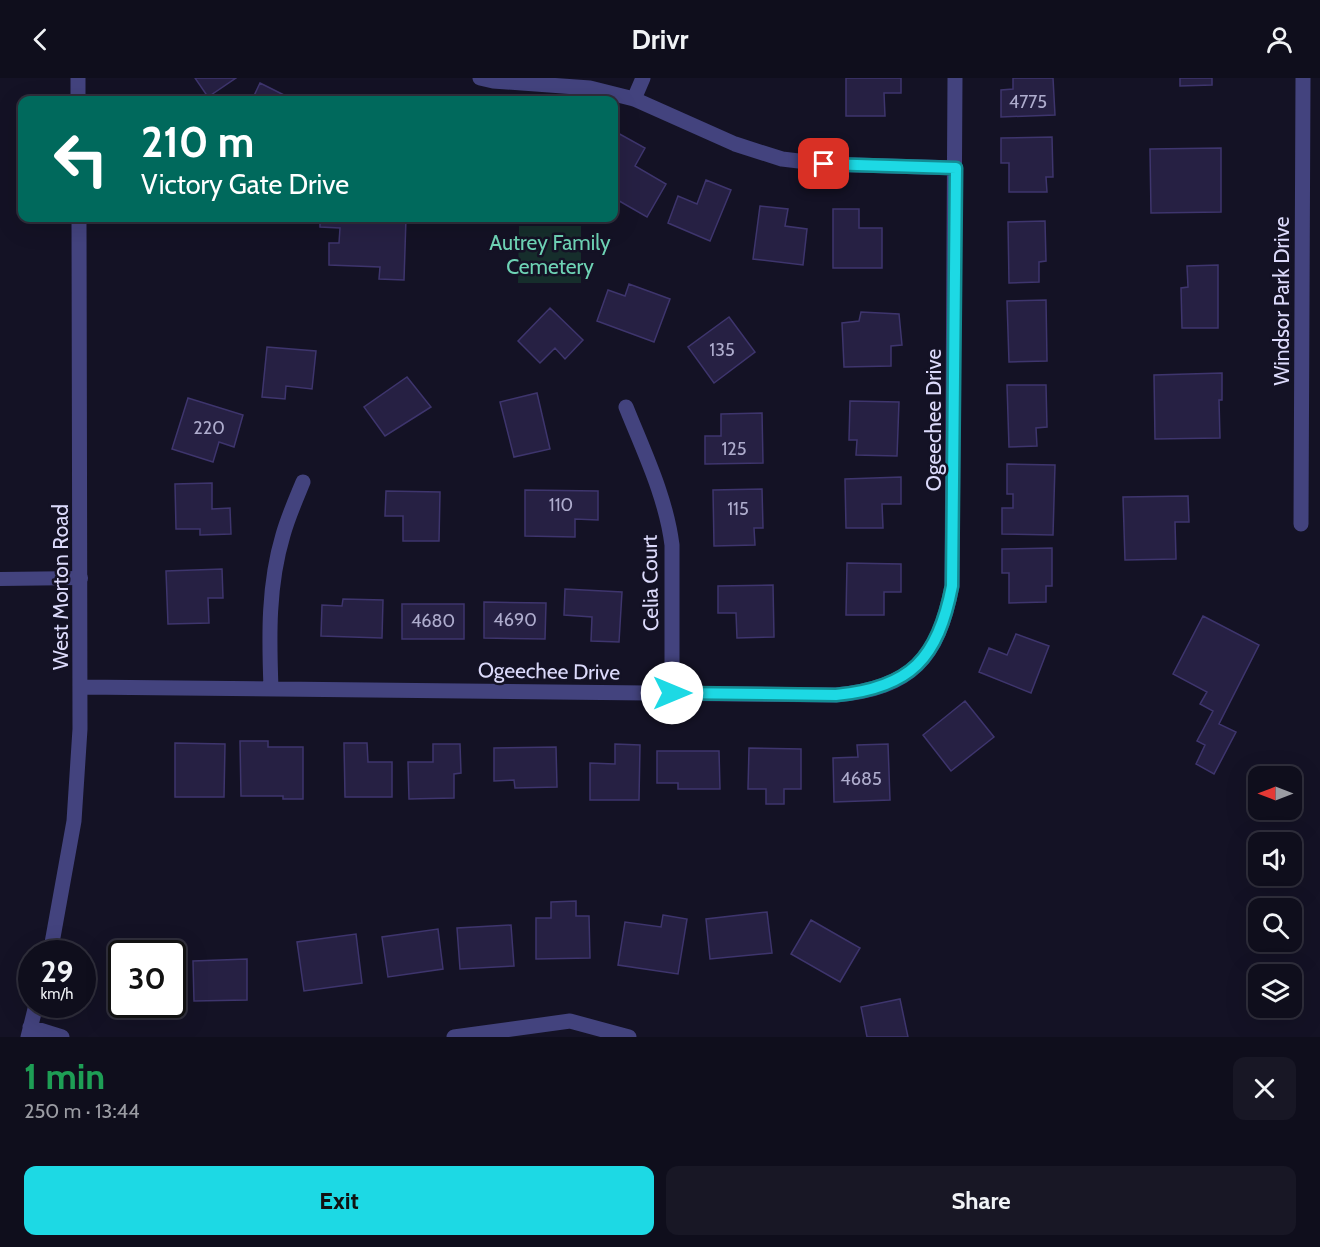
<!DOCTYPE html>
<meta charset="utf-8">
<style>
:root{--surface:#0f0e1c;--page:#181725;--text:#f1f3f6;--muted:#9b9ca3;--line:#2f2e3b;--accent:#1dd9e4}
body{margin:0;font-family:Cabin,sans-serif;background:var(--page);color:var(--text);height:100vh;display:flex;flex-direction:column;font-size:22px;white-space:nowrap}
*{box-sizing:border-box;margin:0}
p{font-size:20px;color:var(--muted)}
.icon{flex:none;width:33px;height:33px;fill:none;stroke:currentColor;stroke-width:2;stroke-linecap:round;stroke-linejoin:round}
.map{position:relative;height:959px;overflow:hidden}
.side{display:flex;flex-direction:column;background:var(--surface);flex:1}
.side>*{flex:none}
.banner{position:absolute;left:18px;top:18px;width:600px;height:126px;border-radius:12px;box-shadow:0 6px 24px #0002,0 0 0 2px var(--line);background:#00695c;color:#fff;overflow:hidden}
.needle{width:39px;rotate:270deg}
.buttons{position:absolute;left:1248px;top:688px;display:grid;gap:12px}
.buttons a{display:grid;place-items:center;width:54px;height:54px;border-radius:12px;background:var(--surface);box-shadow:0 6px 24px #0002,0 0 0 2px var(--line);font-size:30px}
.speed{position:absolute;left:18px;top:862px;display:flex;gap:12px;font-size:30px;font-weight:700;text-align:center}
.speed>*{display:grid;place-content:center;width:78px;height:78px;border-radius:50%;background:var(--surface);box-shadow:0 6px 24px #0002,0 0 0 2px var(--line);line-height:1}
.speed small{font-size:15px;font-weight:400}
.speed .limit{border:3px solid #111;border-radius:9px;background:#fff;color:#111}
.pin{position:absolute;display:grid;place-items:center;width:51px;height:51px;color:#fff;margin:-26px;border-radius:12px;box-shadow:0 3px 9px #0006}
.me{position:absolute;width:66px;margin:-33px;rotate:90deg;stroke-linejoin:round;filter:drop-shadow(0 0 4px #0008)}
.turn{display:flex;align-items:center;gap:21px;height:126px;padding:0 24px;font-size:27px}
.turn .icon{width:78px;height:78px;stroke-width:2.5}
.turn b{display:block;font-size:42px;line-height:51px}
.round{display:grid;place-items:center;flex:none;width:63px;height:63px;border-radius:12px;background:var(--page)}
.headline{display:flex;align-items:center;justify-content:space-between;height:102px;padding:0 24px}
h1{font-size:36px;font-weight:700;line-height:45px;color:#1e9e55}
.button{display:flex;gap:12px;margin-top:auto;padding:12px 24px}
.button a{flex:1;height:69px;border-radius:12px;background:var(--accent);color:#111;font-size:24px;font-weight:700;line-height:69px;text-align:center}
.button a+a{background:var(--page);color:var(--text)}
header{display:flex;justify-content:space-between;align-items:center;height:78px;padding:0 24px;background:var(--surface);font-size:27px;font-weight:700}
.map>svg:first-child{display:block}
.green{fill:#162e2c}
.building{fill:#262043;stroke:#3e356d;stroke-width:1.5}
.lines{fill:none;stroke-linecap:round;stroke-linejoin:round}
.service{stroke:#43437e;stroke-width:14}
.minor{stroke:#43437e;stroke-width:15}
.route-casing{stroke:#138d94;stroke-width:15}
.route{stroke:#1dd9e4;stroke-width:10}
.labels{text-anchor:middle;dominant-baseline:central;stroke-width:5;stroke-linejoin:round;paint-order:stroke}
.number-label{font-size:18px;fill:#aeaccd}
.park-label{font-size:21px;fill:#6ed3b5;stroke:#141225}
.street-label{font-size:21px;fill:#dcdafb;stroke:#141225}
</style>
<header><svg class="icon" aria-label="back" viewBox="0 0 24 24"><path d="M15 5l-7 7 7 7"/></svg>Drivr<svg class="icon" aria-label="person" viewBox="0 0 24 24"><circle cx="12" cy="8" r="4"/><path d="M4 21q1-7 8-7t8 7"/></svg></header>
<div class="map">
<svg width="1320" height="959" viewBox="0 0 1320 959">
<rect width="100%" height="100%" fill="#141225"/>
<path class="green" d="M519 148H581V205H518Z"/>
<path class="building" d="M195 0H236L208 19Z
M846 0H901V15H884L885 38H846Z
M1013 0H1053L1055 37 1001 39V12L1013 11Z
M1180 0H1212V7L1180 8Z
M260 5 294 22H252Z
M616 54 645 70 635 88 666 106 647 139 614 120V58Z
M1052 59 1053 99H1046L1047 114H1009V85H1001V60Z
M1221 70V134L1151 135 1150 71Z
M706 102 731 112 710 163 668 145 678 118 697 126Z
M760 128 788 131 785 148 807 151 803 187 753 181Z
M833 131H859V150H882V190H833Z
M320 140H406L404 202 379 201 380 189 329 187V165H339L340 150 320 149Z
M1045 143 1046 183 1039 184V204L1009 205 1008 144Z
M1218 187V250H1182L1181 210 1188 209 1187 188Z
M629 206 670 221 654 264 597 243 608 212 625 218Z
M1046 222 1047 283 1009 284 1007 223Z
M550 230 583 262 565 281 555 270 540 285 518 263Z
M861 234 899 236 902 267 891 268V288L844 289 842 245 859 243Z
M729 239 755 274 714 305 688 269Z
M267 269 316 273 312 311 286 308 285 321 262 319Z
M1222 295V322H1219L1220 360 1155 361 1154 297Z
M407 299 431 329 385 358 364 329Z
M1007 307H1046L1047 349 1036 350 1037 368 1009 369Z
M537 315 550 371 514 379 500 324Z
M188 320 243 337 234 369 219 364 213 384 172 371Z
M850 323 899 324 897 378 856 377 857 362H849Z
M762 335 763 385 705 386V358H721V336Z
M1007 386 1055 387 1053 457 1002 456V430H1013V416H1007Z
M901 399V426H882L883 450H846L845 401Z
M212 405V431L230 430 231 456 200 457V451H176L175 406Z
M762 411 763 450H754L755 467 714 468 713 412Z
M525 412 598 413V442L575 441V459L525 458Z
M386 413 440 414 439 463H403V438H385Z
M1188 418 1189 444H1175L1176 481 1125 482 1123 419Z
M1052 470V508H1046V524L1009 525V495H1002V471Z
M847 485 901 486V514H884V537H846Z
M222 491 223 520H208L209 545 168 546 166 493Z
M773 507 774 559 737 560 736 535H718V508Z
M565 511 622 514 619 564 591 563 592 539 564 537Z
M343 521 383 522 382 560 321 558 322 527 342 528Z
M484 524 546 525 545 561 484 560Z
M402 526H464V561H402Z
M1203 538 1259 567 1219 646 1236 654 1214 696 1196 686 1205 667 1197 663 1213 633 1200 626 1207 614 1173 596Z
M1016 556 1049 568 1031 615 979 594 989 570 1007 577Z
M965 623 994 659 951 693 923 657Z
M240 663H268V669H303V721H283V718H241Z
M175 665 225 666 224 719H175Z
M344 665H367L368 684H392V719H345Z
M433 666H460L461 695 454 696V720L409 721 408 684H433Z
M615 666 640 667 639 722H590V685L615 686Z
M888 666 890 722 834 724 833 680 858 679 857 667Z
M556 669 557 709 515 710 514 702 494 703V670Z
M749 670 801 671V711H784V726H766V711H748Z
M657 673H719L720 711H678V705H657Z
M576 823V838H589L590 880 536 881V840H551V824Z
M767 834 772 875 710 881 706 841Z
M663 837 687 841 678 896 618 887 625 844 661 849Z
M811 842 860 870 840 904 791 876Z
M511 847 514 888 460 891 457 850Z
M438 851 443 891 388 899 382 859Z
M356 856 362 905 304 913 297 864Z
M247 881V922L194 923 193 883Z
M900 921 908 959H867L861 929Z"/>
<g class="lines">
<path class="service" d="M0 501 81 500"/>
<path class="minor" d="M78 0V22
M480 0 493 3 590 10 634 21 735 66 782 81 824 86 955 90
M634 21 643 0
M626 329C644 374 666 419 672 467V615
M1301 446 1303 0
M81 609 836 617C912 610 938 580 952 508L955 0
M271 610C269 558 268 507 283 457 288 439 296 421 303 404
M50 876 74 743 80 651 79 140
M30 949 62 959
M28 959 36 927
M454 959 570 943 629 959"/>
</g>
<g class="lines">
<defs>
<path id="route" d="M672 615 836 617C911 610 938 580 952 508L956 90 824 86"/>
</defs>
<use href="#route" class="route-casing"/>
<use href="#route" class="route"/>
</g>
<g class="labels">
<g class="number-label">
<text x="1028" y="24">4775</text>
<text x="722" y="272">135</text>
<text x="209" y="350">220</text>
<text x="734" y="371">125</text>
<text x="561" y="427">110</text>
<text x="738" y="431">115</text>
<text x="515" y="542">4690</text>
<text x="433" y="543">4680</text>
<text x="861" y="701">4685</text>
</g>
<g class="park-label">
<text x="550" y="164">Autrey Family<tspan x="550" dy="24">Cemetery</tspan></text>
</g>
<g class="street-label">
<text transform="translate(1281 223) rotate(-90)">Windsor Park Drive</text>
<text transform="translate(933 342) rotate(-90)">Ogeechee Drive</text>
<text transform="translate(650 505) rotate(-91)">Celia Court</text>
<text transform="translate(60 509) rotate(-90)">West Morton Road</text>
<text transform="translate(549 593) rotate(1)">Ogeechee Drive</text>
</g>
</g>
</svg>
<div class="buttons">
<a><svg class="needle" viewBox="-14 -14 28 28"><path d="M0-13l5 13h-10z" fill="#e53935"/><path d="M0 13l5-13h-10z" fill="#9b9ca3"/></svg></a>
<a><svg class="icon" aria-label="sound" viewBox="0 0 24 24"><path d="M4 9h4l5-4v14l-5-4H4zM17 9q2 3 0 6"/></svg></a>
<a><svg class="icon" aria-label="search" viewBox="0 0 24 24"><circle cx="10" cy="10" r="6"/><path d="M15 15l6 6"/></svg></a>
<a><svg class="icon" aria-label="layers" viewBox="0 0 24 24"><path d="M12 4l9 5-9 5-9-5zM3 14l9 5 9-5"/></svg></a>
</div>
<div class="speed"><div>29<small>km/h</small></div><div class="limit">30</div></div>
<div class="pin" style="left:824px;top:86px;background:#d93025"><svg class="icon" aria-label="arrive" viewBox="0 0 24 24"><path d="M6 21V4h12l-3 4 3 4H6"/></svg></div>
<svg class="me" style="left:672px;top:615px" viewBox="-20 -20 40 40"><circle r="19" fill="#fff"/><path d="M0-13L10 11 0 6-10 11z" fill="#1dd9e4"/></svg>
<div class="banner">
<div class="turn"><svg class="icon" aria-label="left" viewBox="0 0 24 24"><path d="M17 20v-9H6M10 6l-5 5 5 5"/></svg><div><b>210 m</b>Victory Gate Drive</div></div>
</div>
</div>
<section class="side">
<div class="headline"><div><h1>1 min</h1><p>250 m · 13:44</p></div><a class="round"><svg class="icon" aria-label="close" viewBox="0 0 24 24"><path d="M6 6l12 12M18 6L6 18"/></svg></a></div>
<div class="button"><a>Exit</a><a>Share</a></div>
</section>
